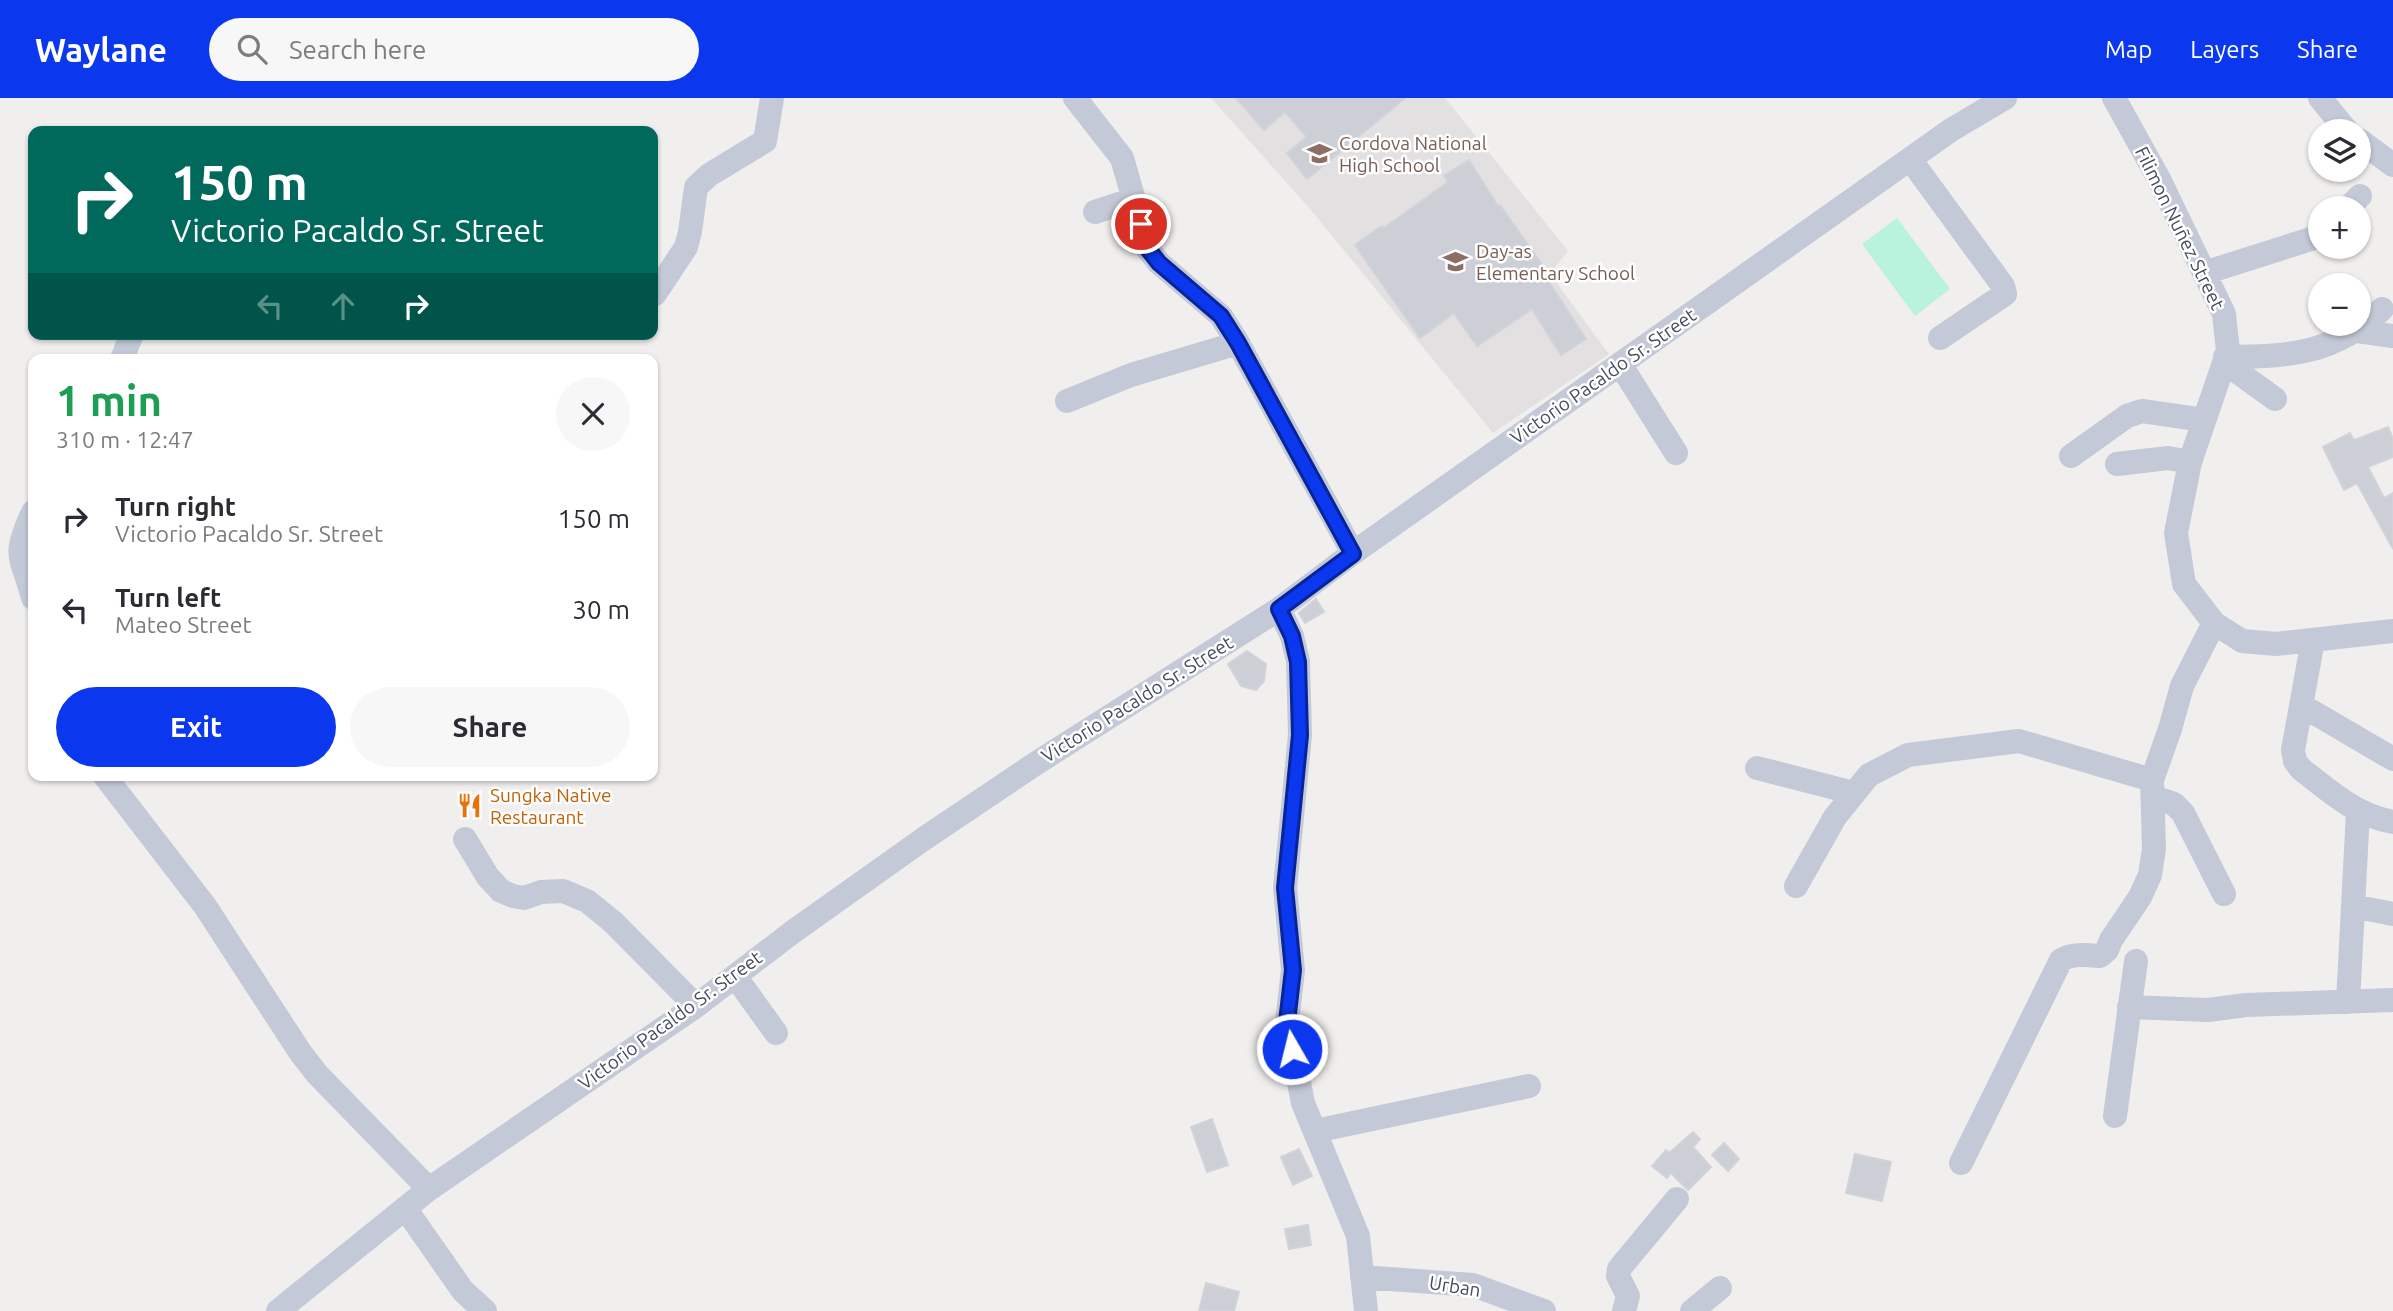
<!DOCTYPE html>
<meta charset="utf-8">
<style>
:root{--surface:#fff;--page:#f7f7f7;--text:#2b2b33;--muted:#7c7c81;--accent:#0b38ee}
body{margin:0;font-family:Ubuntu,sans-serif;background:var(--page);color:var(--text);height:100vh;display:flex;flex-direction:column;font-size:26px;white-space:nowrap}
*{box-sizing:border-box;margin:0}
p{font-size:23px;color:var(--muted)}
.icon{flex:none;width:38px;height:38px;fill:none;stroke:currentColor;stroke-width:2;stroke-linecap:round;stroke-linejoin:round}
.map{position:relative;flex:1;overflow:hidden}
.panel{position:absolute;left:28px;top:256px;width:630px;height:427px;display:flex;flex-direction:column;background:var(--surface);border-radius:14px;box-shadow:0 2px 5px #0004}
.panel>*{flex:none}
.banner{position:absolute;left:28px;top:28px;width:630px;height:214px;border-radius:14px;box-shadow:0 2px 5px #0004;background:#00695c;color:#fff;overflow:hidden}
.controls{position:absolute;left:2308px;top:21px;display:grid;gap:14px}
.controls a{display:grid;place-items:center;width:63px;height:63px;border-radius:50%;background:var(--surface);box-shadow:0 2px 5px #0004;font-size:35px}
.pin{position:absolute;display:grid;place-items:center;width:60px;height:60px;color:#fff;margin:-30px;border:4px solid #fff;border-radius:50%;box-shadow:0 2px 7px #0007}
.me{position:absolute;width:77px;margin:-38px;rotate:352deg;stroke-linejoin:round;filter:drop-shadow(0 0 5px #0008)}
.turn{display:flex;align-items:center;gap:24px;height:147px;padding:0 28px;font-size:32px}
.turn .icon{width:91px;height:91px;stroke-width:2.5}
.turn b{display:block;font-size:49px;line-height:60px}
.lanes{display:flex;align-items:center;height:66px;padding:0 28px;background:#0003;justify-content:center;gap:35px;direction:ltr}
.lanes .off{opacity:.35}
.round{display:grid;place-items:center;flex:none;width:74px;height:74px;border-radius:37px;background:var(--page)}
.headline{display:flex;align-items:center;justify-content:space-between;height:119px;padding:0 28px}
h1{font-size:42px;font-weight:700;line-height:52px;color:#1e9e55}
.action{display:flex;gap:14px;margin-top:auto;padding:14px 28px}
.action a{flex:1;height:80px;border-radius:42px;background:var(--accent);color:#fff;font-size:28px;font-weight:700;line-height:80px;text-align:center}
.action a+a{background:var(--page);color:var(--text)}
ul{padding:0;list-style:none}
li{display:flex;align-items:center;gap:21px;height:91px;padding:0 28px}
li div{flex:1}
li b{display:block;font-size:26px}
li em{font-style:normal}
header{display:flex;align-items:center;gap:42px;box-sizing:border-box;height:98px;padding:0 35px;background:var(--accent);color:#fff}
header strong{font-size:33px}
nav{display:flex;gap:38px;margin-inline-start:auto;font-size:24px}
.search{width:490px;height:63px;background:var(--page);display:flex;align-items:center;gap:18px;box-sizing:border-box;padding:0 24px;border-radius:38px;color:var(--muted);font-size:26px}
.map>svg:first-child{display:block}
.education{fill:#e2e0e0}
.green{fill:#b9f2dd}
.building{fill:#cdcfd6;stroke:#d2d2da;stroke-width:2}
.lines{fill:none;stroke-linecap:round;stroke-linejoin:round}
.minor{stroke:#c4c9d7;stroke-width:24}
.route-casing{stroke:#07249b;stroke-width:18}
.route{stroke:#0b38ee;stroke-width:12}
.labels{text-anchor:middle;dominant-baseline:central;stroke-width:5;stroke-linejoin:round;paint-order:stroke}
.education-label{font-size:19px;fill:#785e54;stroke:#fff;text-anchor:start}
.street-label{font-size:19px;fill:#454c5d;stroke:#fff}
.food-label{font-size:19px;fill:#c56008;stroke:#fff;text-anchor:start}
</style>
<header>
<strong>Waylane</strong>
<div class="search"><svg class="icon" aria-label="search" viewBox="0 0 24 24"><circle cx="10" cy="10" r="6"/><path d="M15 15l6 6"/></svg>Search here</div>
<nav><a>Map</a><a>Layers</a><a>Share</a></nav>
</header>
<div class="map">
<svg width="2393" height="1213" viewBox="0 0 2393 1213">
<rect width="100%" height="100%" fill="#f1efee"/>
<path class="education" d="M1211 0H1445L1568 153 1550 176 1609 256 1493 335 1311 112Z"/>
<path class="green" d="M1897 120 1950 191 1915 218 1862 146Z"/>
<path class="building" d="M1236 0H1405L1307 81 1287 55 1307 39 1285 14 1264 32Z
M1469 62 1498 108 1500 107 1543 168 1540 170 1586 241 1561 257 1532 211 1477 248 1454 215 1420 240 1355 147 1382 128 1384 130 1448 84 1444 78Z
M2388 329 2393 341V359L2368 369 2384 400 2393 395V451L2357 385 2344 392 2323 349 2350 335 2354 342Z
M1316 501 1324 514 1305 525 1299 515Z
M1247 553 1266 566 1264 583 1256 592 1241 588 1228 566Z
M1212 1021 1228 1067 1207 1074 1191 1029Z
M1693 1034 1700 1041 1693 1049 1711 1069 1688 1092 1671 1075 1667 1080 1652 1068 1666 1052 1669 1055Z
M1724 1045 1739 1061 1728 1073 1712 1057Z
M1299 1051 1312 1078 1293 1087 1281 1059Z
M1855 1056 1891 1064 1882 1103 1846 1095Z
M1308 1127 1311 1147 1289 1151 1285 1131Z
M1206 1185 1239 1194 1234 1213H1199Z"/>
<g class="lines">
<path class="minor" d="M1075 0 1122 60 1148 151 1159 165 1221 218 1238 245 1353 455
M2114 0 2159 81 2224 216 2228 253 2190 364 2176 435 2184 486 2214 525 2242 543 2276 546 2393 533
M2320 0 2347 33
M2359 42 2393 67
M1910 61 2003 188 2005 196 1940 240
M2348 110 2360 98
M1095 114 1134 101
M2204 175 2311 141 2320 135
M655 196 686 149 690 134 696 89 709 77 765 43 772 0
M2357 233 2393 238
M2225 259C2288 259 2335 256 2382 211
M122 261 132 236
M2224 264 2275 301
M1620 266 1676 355
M1067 303 1131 277 1238 245
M2071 358 2127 318 2142 313 2204 322
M2117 366 2168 360 2190 364
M33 414C12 460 21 455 33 500
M1279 511 1292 538 1298 563 1300 637 1285 790 1293 872 1287 924 1303 1005 1358 1138 1366 1213
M2313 542 2293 652 2295 663 2301 671C2331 694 2355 717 2393 724
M2301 607 2393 661
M1757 670 1854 695
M104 677 205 808 300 954 317 976 429 1091
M2153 699 2174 706 2183 715 2224 796
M465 741 488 779 501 793 513 798 524 800 541 794 563 793 587 803 613 824 696 908
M1796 788 1835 719 1869 677 1908 657 2019 643 2152 682
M2353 808 2393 816
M735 878 776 935
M2348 904 2358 714
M2129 909 2208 912 2246 907 2393 902
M2115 1018 2136 863
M1315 1033 1529 988
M1961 1065 2061 862C2073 855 2087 857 2100 858L2107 852 2111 842 2140 799 2150 777 2154 751 2152 682 2170 631 2182 588 2214 525
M405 1110 463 1193 485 1213
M1362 1179 1473 1187 1544 1213
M278 1213 429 1091 696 908 794 833 925 740 1035 666 1279 511 1353 455 1951 32 2005 0
M1624 1213 1628 1198 1618 1178 1619 1171 1677 1101
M1692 1213 1720 1190"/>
</g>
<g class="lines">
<defs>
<path id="route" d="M1141 126 1148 151 1159 165 1221 218 1238 245 1353 456 1279 511 1292 538 1298 564 1300 637 1285 790 1293 872 1287 924 1292 951"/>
</defs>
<use href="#route" class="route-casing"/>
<use href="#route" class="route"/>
</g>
<defs>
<symbol id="school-bare" viewBox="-9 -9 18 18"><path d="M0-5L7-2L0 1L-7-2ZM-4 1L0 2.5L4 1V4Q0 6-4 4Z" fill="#8d6e63" stroke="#fff" stroke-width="2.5" paint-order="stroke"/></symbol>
<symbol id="restaurant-bare" viewBox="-9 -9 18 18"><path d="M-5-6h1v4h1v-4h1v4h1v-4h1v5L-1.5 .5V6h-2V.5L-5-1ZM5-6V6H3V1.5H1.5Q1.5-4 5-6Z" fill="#e8710a" stroke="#fff" stroke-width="2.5" paint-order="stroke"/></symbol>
</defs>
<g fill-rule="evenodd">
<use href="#school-bare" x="1302" y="38" width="35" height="35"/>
<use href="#school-bare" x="1438" y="146" width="35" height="35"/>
<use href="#restaurant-bare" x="452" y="690" width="35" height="35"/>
</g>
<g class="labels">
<g class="education-label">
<text x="1339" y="45">Cordova National<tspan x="1339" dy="22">High School</tspan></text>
<text x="1476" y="153">Day-as<tspan x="1476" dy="22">Elementary School</tspan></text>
</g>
<g class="street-label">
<text transform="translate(2180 130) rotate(64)">Filimon Nuñez Street</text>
<text transform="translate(1603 278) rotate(-35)">Victorio Pacaldo Sr. Street</text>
<text transform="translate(1137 601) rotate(-32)">Victorio Pacaldo Sr. Street</text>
<text transform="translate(670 922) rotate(-36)">Victorio Pacaldo Sr. Street</text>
<text transform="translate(1455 1188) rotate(9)">Urban</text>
</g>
<g class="food-label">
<text x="490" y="697">Sungka Native<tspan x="490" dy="22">Restaurant</tspan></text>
</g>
</g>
</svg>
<div class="controls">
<a><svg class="icon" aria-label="layers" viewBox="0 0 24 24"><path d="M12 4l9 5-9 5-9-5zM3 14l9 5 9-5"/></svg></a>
<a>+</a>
<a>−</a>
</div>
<div class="pin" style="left:1141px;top:126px;background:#d93025"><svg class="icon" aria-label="arrive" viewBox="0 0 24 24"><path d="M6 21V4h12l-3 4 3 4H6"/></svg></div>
<svg class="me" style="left:1292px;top:951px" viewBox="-20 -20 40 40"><circle r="17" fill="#0b38ee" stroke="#fff" stroke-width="3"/><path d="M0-11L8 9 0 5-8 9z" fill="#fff"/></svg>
<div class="banner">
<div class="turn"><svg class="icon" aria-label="right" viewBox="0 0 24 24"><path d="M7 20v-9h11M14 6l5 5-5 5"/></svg><div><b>150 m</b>Victorio Pacaldo Sr. Street</div></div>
<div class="lanes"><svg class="icon off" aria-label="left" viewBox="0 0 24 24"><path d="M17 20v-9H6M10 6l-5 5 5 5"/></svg><svg class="icon off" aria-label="ahead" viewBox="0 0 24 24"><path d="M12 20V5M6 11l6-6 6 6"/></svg><svg class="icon" aria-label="right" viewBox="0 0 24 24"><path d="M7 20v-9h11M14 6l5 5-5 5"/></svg></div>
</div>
<section class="panel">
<div class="headline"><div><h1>1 min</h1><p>310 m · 12:47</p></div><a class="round"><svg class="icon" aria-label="close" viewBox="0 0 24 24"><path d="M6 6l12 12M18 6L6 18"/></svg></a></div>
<ul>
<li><svg class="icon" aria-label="right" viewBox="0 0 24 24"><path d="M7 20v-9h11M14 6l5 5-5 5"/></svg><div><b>Turn right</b><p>Victorio Pacaldo Sr. Street</p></div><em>150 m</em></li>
<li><svg class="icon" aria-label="left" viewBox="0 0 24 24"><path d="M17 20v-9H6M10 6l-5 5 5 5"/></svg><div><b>Turn left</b><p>Mateo Street</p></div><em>30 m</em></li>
</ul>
<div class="action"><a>Exit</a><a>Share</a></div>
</section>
</div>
